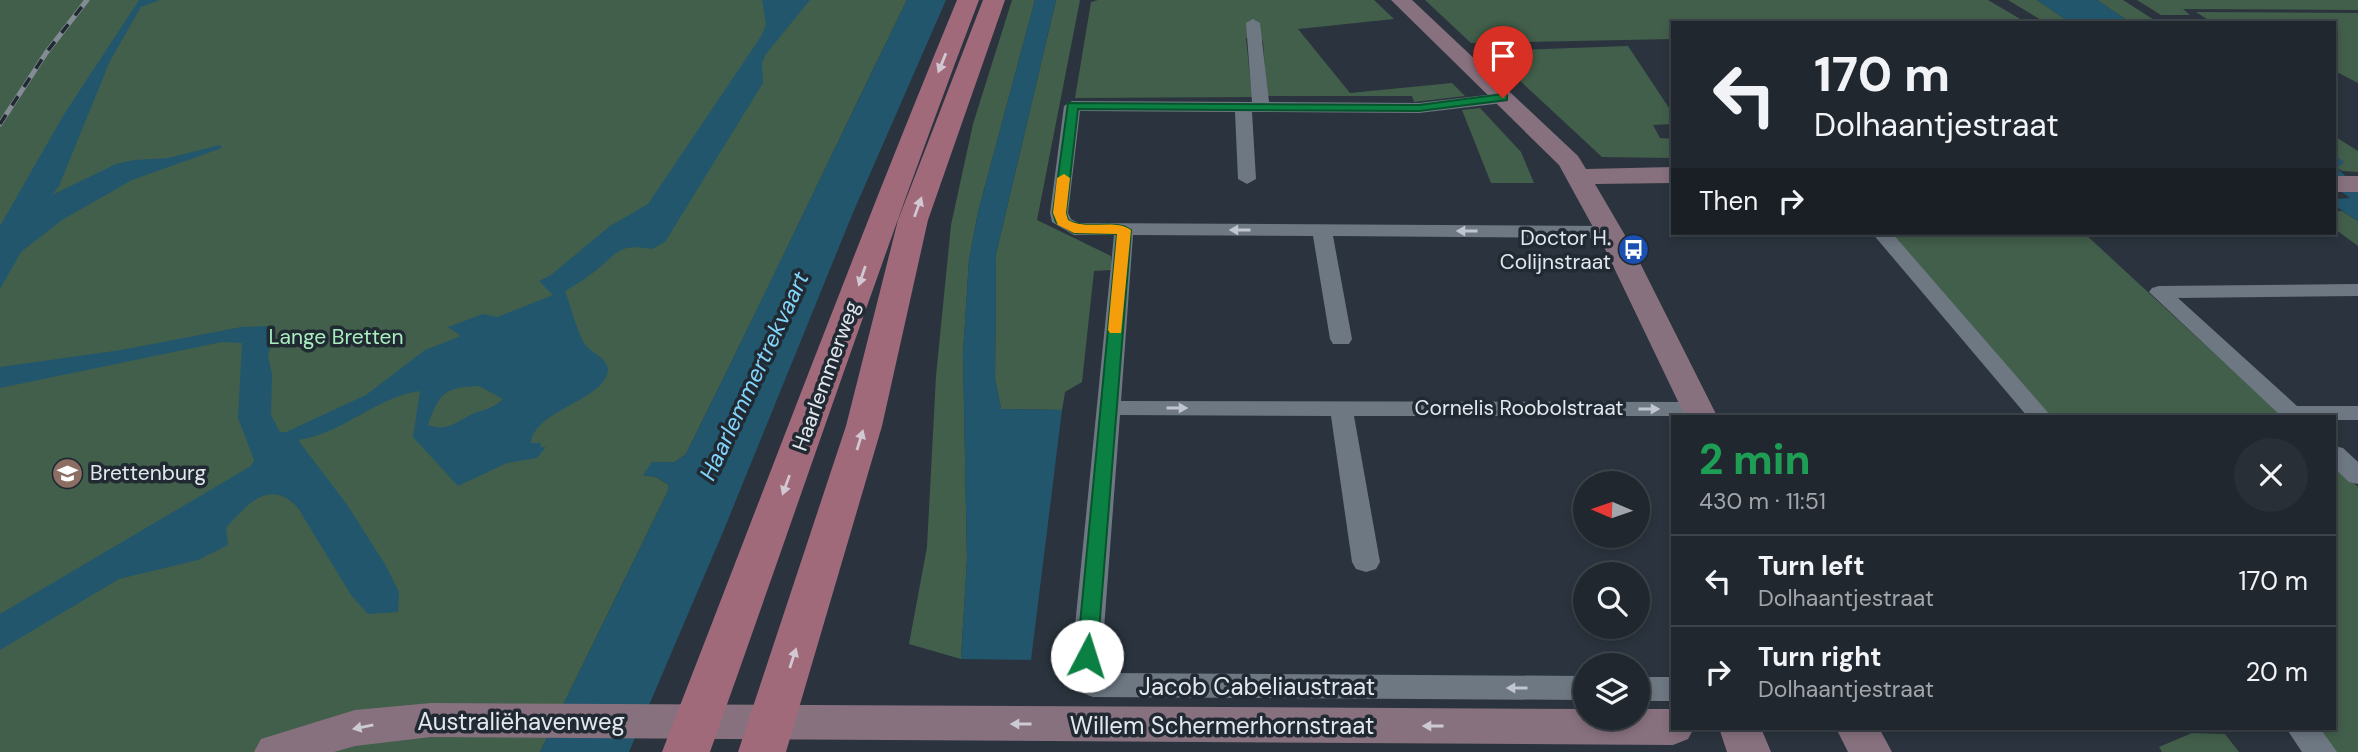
<!DOCTYPE html>
<meta charset="utf-8">
<style>
:root{--surface:#20272e;--page:#282f36;--text:#f1f3f6;--muted:#a2a5aa;--line:#3d444a}
body{margin:0;font-family:"DM Sans",sans-serif;background:var(--page);color:var(--text);height:100vh;display:flex;flex-direction:column;font-size:26px;white-space:nowrap}
*{box-sizing:border-box;margin:0}
p{font-size:23px;color:var(--muted)}
.icon{flex:none;width:38px;height:38px;fill:none;stroke:currentColor;stroke-width:2;stroke-linecap:round;stroke-linejoin:round}
.map{position:relative;flex:1;overflow:hidden}
.panel{position:absolute;left:1671px;top:415px;width:665px;height:315px;display:flex;flex-direction:column;background:var(--surface);border-radius:0px;box-shadow:0 4px 10px #0003,0 0 0 2px var(--line)}
.panel>*{flex:none}
.guide{position:absolute;left:1671px;top:21px;width:665px;height:214px;border-radius:0px;box-shadow:0 4px 10px #0003,0 0 0 2px var(--line);background:#20272e;color:var(--text);overflow:hidden}
.needle{width:46px;rotate:272deg}
.buttons{position:absolute;left:1573px;top:471px;display:grid;gap:14px}
.buttons a{display:grid;place-items:center;width:77px;height:77px;border-radius:50%;background:var(--surface);box-shadow:0 4px 10px #0003,0 0 0 2px var(--line);font-size:35px}
.pin{position:absolute;display:grid;place-items:center;width:60px;height:60px;color:#fff;margin:-72px -30px;border-radius:50% 50% 50% 0;rotate:-45deg;box-shadow:0 0 7px #0007}
.pin .icon{rotate:45deg}
.me{position:absolute;width:77px;margin:-38px;rotate:5deg;stroke-linejoin:round;filter:drop-shadow(0 0 5px #0008)}
.turn{display:flex;align-items:center;gap:24px;height:147px;padding:0 28px;font-size:32px}
.turn .icon{width:91px;height:91px;stroke-width:2.5}
.turn b{display:block;font-size:49px;line-height:60px}
.then{display:flex;align-items:center;height:66px;padding:0 28px;background:#0003;gap:14px;font-size:26px}
.round{display:grid;place-items:center;flex:none;width:74px;height:74px;border-radius:37px;background:var(--page)}
.head{display:flex;align-items:center;justify-content:space-between;height:119px;padding:0 28px}
h1{font-size:42px;font-weight:800;line-height:52px;color:#1e9e55}
ul{padding:0;list-style:none}
li{display:flex;align-items:center;gap:21px;height:91px;padding:0 28px;border-top:2px solid var(--line)}
li div{flex:1}
li b{display:block;font-size:26px}
li em{font-style:normal}
.map>svg:first-child{display:block}
.green{fill:#425f4b}
.water{fill:#22566d;fill-rule:evenodd}
.lines{fill:none;stroke-linecap:round;stroke-linejoin:round}
.street{fill:#6e7883;fill-rule:evenodd}
.secondary{fill:#88717f;fill-rule:evenodd}
.primary{fill:#a16a7b;fill-rule:evenodd}
.rail-casing{stroke:#848b94;stroke-width:5}
.rail{stroke:#212a33;stroke-width:3.5;stroke-dasharray:11;stroke-linecap:butt}
.oneway{fill:#d2c8d2}
.oneway2{fill:#c0c6cf}
.oneway3{fill:#cccad3}
.route{fill:#0b8043;stroke:#07532c;stroke-width:2}
.slow{fill:#f59e0b}
.labels{text-anchor:middle;dominant-baseline:central;stroke-width:7;stroke-linejoin:round;paint-order:stroke}
.poi-label{font-size:21px;fill:#e3e8ef;stroke:#212a33;text-anchor:end}
.park-label{font-size:21px;fill:#a8eebe;stroke:#212a33}
.street-label{font-size:21px;fill:#e3e8ef;stroke:#212a33}
.water-label{font-size:23px;font-style:italic;fill:#81d4fa;stroke:#212a33}
.near-street-label{font-size:24px;fill:#e3e8ef;stroke:#212a33}
</style>
<div class="map">
<svg width="2358" height="752" viewBox="0 0 2358 752">
<rect width="100%" height="100%" fill="#2b343e"/>
<path class="green" d="M0 0H907C833 151 761 304 686 454L675 462 663 463 643 475 656 477 669 485 668 491 540 752H0Z
M1012 0H1035L978 212 969 260 963 354 967 559 961 659 909 644 927 547 936 376 951 225 973 124Z
M1056 0H1080L1037 220 1111 256V270L1094 271 1082 382 1065 392 1062 410 1001 409 995 379 996 254Z
M1098 0H1374L1394 19 1298 29 1350 93 1452 83 1465 96 1414 102 1412 96H1267L1263 41 1246 38 1252 97 1075 98 1091 2Z
M1425 0H1988L2027 23H1673V39L1471 43Z
M2008 0H2037L2071 23H2046Z
M2097 0H2123L2159 23H2131Z
M2137 0H2358V10L2183 9 2190 15H2161Z
M2196 12 2358 13V83L2335 71 2334 23H2213Z
M1628 46 1673 114V124L1653 125 1660 138 1673 139V158L1602 157 1488 51Z
M1480 108 1521 152 1534 183H1491L1462 110Z
M2334 136 2358 151V172L2342 171 2336 167 2343 162 2335 156Z
M2335 211H2342L2358 221V246L2335 229Z
M1891 233H2084L2282 416H2045Z
M2335 465 2358 487V752H2328L2308 728H2334Z
M2192 733 2225 734 2239 752H2162L2159 747Z"/>
<path class="water" d="M139 0H160L141 7 110 61 59 186 52 195 116 164 134 160 168 158 220 145 222 148 132 180 62 220 21 252 0 289V226L63 116Z
M762 0H810L766 54 762 63 763 83 665 242 652 249C618 243 618 253 594 272 585 279 575 285 565 291 571 307 576 328 584 343 590 353 609 358 608 371 603 401 534 410 531 443H541L540 447H546L537 458 507 463 458 486 413 437 420 391C376 397 342 434 298 440L348 506 386 566 399 592 398 612 368 614 351 595 298 508C270 477 246 505 226 528L228 545 198 560 119 579 0 650V614L251 466 254 460 238 418 242 343 222 342 0 388V367L121 350 241 327 275 326 268 356 272 374 271 415 280 432H286L366 395 425 350 461 336 448 327 483 314 497 317 553 295 539 281 551 275 610 226 648 204 762 35 766 24ZM479 386 503 399C494 407 488 409 477 412 459 419 449 433 428 425 439 394 444 387 479 386Z
M907 0H946L852 215 723 532 629 752H540L668 491 669 485 656 477 643 475 652 462H675L686 454C761 303 833 151 907 0Z
M1035 0H1056L996 254 995 379 1001 409 1062 410 1031 660 961 659 967 559 963 354 969 260 978 212Z
M2037 0H2097L2131 23H2071Z
M2335 156 2344 162 2337 168 2358 188V221L2335 206V199L2350 198 2335 187Z"/>
<g class="lines">
<path class="street" d="M1253 19 1260 23 1269 102 1419 103 1503 93 1511 98 1503 103 1419 113 1252 112 1256 179 1247 184 1238 179 1235 112 1080 111 1068 213 1071 219 1078 223 1609 226 1619 232 1609 238 1333 236 1352 339 1349 344H1333L1330 339 1313 236 1133 235 1121 401 1697 402 1705 404 1709 409 1705 414 1697 416H1354L1380 562 1376 569 1366 572 1356 569 1352 562 1331 416 1120 415 1102 656 1105 673 1586 676V700L1093 697 1082 693 1072 656 1114 235H1074L1052 222 1050 213 1064 106 1072 101 1252 102 1246 23Z
M1872 233H1892L2051 416H2027Z
M2358 284V296L2178 298 2297 406H2358V420H2334V416H2281L2149 292 2152 288 2159 286Z
M2334 446 2343 448 2358 462V484L2349 482 2334 468Z
M1638 677H1673V701H1638Z
M2286 728H2320L2337 752H2302Z"/>
<path class="secondary" d="M1391 0H1412L1578 156 1586 169 1673 167V183L1595 184 1633 249 1717 416H1685L1605 249 1559 165Z
M2334 176H2358V192H2334Z
M431 703 1586 709V718H1638V709H1673V728H1694L1688 739 1673 745 431 737 355 746 334 752H254L261 739 355 710Z
M1719 728H1761L1771 752H1727Z
M1836 728H1879L1892 752H1848Z"/>
<path class="primary" d="M957 0H979C884 249 800 501 710 752H662C760 501 854 249 957 0Z
M983 0H1005L928 220 882 426 786 752H738L846 426 898 220Z"/>
<defs>
<path id="rail" d="M0 124 46 53 87 0"/>
</defs>
<use href="#rail" class="rail-casing"/>
<use href="#rail" class="rail"/>
</g>
<defs><path id="oneway-solid" d="M-6-.8H1V-3.2L6.5 0L1 3.2V.8H-6Z" transform="scale(1.75)"/></defs>
<g class="oneway">
<use href="#oneway-solid" transform="translate(942 63) rotate(112)"/>
<use href="#oneway-solid" transform="translate(918 207) rotate(-70)"/>
<use href="#oneway-solid" transform="translate(862 276) rotate(109)"/>
<use href="#oneway-solid" transform="translate(860 440) rotate(-73)"/>
<use href="#oneway-solid" transform="translate(786 485) rotate(110)"/>
<use href="#oneway-solid" transform="translate(793 658) rotate(-72)"/>
</g>
<g class="oneway2">
<use href="#oneway-solid" transform="translate(1240 230) rotate(180)"/>
<use href="#oneway-solid" transform="translate(1467 231) rotate(-180)"/>
<use href="#oneway-solid" transform="translate(1177 408)"/>
<use href="#oneway-solid" transform="translate(1649 409)"/>
<use href="#oneway-solid" transform="translate(1517 688) rotate(-180)"/>
</g>
<g class="oneway3">
<use href="#oneway-solid" transform="translate(1021 724) rotate(-180)"/>
<use href="#oneway-solid" transform="translate(1433 726) rotate(-180)"/>
<use href="#oneway-solid" transform="translate(363 727) rotate(169)"/>
</g>
<path class="route" d="M1503 94 1507 95V100L1419 111 1078 109 1066 213 1068 220C1087 231 1115 218 1131 230L1097 656 1094 661 1087 664 1080 661 1077 656 1117 234 1074 233 1056 222 1053 213 1068 103 1419 105Z"/>
<path class="slow" d="M1064 174 1070 178 1066 213 1068 220C1087 231 1115 218 1131 230L1121 333H1110L1108 330 1117 234 1074 233 1058 225 1053 213 1057 178Z"/>
<defs>
<symbol id="bus-disc" viewBox="-11 -11 22 22"><circle r="9.5" fill="#1a4fb4" stroke="#212a33"/><path d="M-5-6H5V4H4V6H2V4H-2V6H-4V4H-5ZM-3.5-4V0h7V-4ZM-3.5 1.2v1.5H-2V1.2ZM2 1.2v1.5H3.5V1.2Z" fill="#fff"/></symbol>
<symbol id="school-disc" viewBox="-11 -11 22 22"><circle r="9.5" fill="#8d6e63" stroke="#212a33"/><path d="M0-5L7-2L0 1L-7-2ZM-4 1L0 2.5L4 1V4Q0 6-4 4Z" fill="#fff"/></symbol>
</defs>
<g fill-rule="evenodd">
<use href="#bus-disc" x="1616" y="232" width="35" height="35"/>
<use href="#school-disc" x="50" y="456" width="35" height="35"/>
</g>
<g class="labels">
<g class="poi-label">
<text x="1611" y="238">Doctor H.<tspan x="1611" dy="24">Colijnstraat</tspan></text>
<text x="90" y="473" text-anchor="start">Brettenburg</text>
</g>
<g class="park-label">
<text x="336" y="337">Lange Bretten</text>
</g>
<g class="street-label">
<text transform="translate(826 376) rotate(-70)">Haarlemmerweg</text>
<text x="1519" y="408">Cornelis Roobolstraat</text>
</g>
<g class="water-label">
<text transform="translate(754 376) rotate(-65)">Haarlemmertrekvaart</text>
</g>
<g class="near-street-label">
<text x="1257" y="686">Jacob Cabeliaustraat</text>
<text x="521" y="721">Australiëhavenweg</text>
<text x="1222" y="725">Willem Schermerhornstraat</text>
</g>
</g>
</svg>
<div class="buttons">
<a><svg class="needle" viewBox="-14 -14 28 28"><path d="M0-13l5 13h-10z" fill="#e53935"/><path d="M0 13l5-13h-10z" fill="#a2a5aa"/></svg></a>
<a><svg class="icon" aria-label="search" viewBox="0 0 24 24"><circle cx="10" cy="10" r="6"/><path d="M15 15l6 6"/></svg></a>
<a><svg class="icon" aria-label="layers" viewBox="0 0 24 24"><path d="M12 4l9 5-9 5-9-5zM3 14l9 5 9-5"/></svg></a>
</div>
<div class="pin" style="left:1503px;top:98px;background:#d93025"><svg class="icon" aria-label="arrive" viewBox="0 0 24 24"><path d="M6 21V4h12l-3 4 3 4H6"/></svg></div>
<svg class="me" style="left:1087px;top:656px" viewBox="-20 -20 40 40"><circle r="19" fill="#fff"/><path d="M0-13L10 11 0 6-10 11z" fill="#0b8043"/></svg>
<div class="guide">
<div class="turn"><svg class="icon" aria-label="left" viewBox="0 0 24 24"><path d="M17 20v-9H6M10 6l-5 5 5 5"/></svg><div><b>170 m</b>Dolhaantjestraat</div></div>
<div class="then">Then<svg class="icon" aria-label="right" viewBox="0 0 24 24"><path d="M7 20v-9h11M14 6l5 5-5 5"/></svg></div>
</div>
<section class="panel">
<div class="head"><div><h1>2 min</h1><p>430 m · 11:51</p></div><a class="round"><svg class="icon" aria-label="close" viewBox="0 0 24 24"><path d="M6 6l12 12M18 6L6 18"/></svg></a></div>
<ul>
<li><svg class="icon" aria-label="left" viewBox="0 0 24 24"><path d="M17 20v-9H6M10 6l-5 5 5 5"/></svg><div><b>Turn left</b><p>Dolhaantjestraat</p></div><em>170 m</em></li>
<li><svg class="icon" aria-label="right" viewBox="0 0 24 24"><path d="M7 20v-9h11M14 6l5 5-5 5"/></svg><div><b>Turn right</b><p>Dolhaantjestraat</p></div><em>20 m</em></li>
</ul>
</section>
</div>
